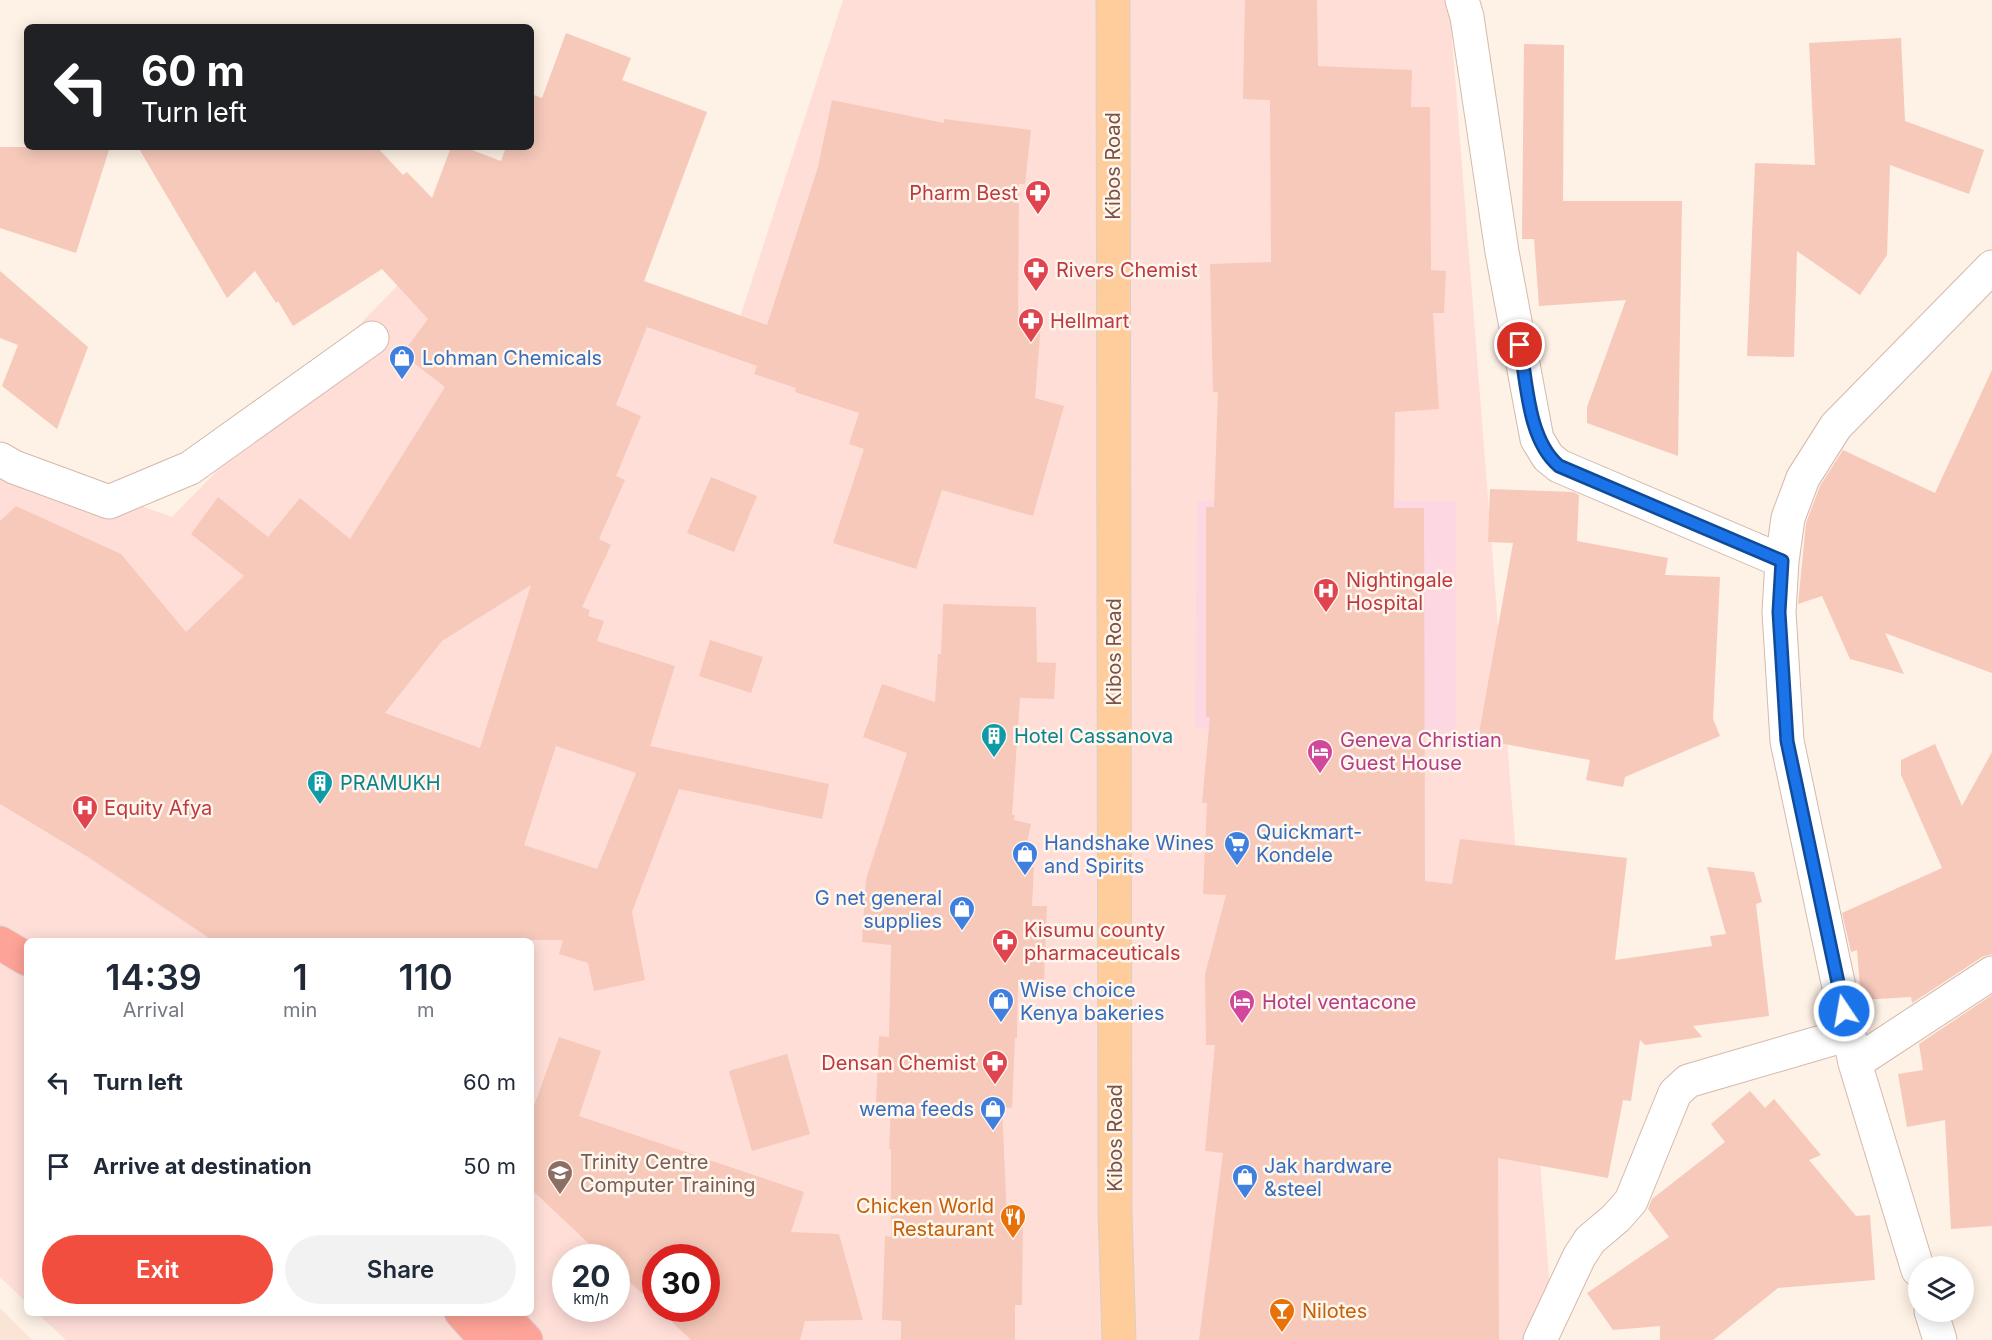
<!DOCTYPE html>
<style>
:root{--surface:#fff;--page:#f2f2f3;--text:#1f2937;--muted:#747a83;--accent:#f24e40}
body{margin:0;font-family:Inter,sans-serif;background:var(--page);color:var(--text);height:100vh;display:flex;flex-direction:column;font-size:22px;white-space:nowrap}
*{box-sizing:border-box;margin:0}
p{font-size:20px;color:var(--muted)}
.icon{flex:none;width:33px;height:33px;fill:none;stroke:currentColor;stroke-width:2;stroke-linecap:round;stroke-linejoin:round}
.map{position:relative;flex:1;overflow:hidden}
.details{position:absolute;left:24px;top:938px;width:510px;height:378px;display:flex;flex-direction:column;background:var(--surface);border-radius:9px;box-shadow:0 3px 15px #0003}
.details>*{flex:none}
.guide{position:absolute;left:24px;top:24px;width:510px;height:126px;border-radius:9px;box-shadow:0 3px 15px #0003;background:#202124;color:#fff;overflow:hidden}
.fabs{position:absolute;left:1908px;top:1256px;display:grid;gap:12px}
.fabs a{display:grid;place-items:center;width:66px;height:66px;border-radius:50%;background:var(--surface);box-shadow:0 3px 15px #0003;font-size:30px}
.speed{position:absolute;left:552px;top:1244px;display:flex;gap:12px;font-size:30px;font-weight:700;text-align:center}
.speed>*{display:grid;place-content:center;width:78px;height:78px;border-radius:50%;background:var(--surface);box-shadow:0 3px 15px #0003;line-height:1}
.speed small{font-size:15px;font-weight:400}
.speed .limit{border:9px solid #d22;background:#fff;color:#111}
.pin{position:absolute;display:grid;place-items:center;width:51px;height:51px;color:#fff;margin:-26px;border:3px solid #fff;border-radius:50%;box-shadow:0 2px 6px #0007}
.me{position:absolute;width:66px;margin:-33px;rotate:348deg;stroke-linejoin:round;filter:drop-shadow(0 0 4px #0008)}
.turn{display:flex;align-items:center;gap:21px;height:126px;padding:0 18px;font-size:27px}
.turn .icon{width:78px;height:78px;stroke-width:2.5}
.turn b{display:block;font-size:42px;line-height:51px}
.eta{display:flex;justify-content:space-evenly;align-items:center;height:102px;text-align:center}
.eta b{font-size:36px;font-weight:600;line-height:42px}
.cta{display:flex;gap:12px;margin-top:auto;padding:12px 18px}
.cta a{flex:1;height:69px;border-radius:36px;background:var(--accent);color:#fff;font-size:24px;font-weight:600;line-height:69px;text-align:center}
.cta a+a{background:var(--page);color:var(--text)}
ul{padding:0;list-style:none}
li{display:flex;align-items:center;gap:18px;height:84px;padding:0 18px}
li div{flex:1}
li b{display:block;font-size:22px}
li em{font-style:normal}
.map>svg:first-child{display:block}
.residential{fill:#f9e4d6}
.commercial{fill:#ffded8;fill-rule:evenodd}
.medical{fill:#fdd7e1}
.building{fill:#f6c9ba;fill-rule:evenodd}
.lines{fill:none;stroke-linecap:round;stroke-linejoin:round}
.minor-casing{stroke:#d4b9ac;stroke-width:35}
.major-casing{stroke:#dacfcb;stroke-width:35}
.highway-casing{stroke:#dacfcb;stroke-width:35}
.minor{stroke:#fff;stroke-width:33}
.major{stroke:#ffcc9b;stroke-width:33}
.highway{stroke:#fea397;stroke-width:33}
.route-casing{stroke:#114b97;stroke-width:15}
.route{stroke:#1a73e8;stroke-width:10}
.labels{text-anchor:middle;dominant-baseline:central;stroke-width:5;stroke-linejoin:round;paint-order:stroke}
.street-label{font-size:20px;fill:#7a5247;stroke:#fff6ed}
.health-label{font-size:20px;fill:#be3a42;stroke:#fff6ed;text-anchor:start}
.shop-label{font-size:20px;fill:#366cbe;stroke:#fff6ed;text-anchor:start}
.culture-label{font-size:20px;fill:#0d838f;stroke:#fff6ed;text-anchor:start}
.hotel-label{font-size:20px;fill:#b23c85;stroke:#fff6ed;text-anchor:start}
.education-label{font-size:20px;fill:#785e54;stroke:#fff6ed;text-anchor:start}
.food-label{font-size:20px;fill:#c56008;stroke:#fff6ed;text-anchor:end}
</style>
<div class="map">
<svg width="1992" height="1340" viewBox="0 0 1992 1340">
<rect width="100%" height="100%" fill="#fef1e5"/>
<path class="residential" d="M0 1308 32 1340H0Z"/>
<path class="commercial" d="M843 0H1449L1554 1340H66L37 1313 531 1312V940H27V1303L0 1277V455L172 517 437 245 732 342ZM566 1257H616V1308H566ZM656 1257H706V1308H656Z"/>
<path class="medical" d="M1197 501H1456V734L1195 728Z"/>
<path class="building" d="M1245 0H1317L1318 66 1412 70 1411 107H1430L1431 270 1446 271 1444 313H1433L1439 409 1395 412 1394 508H1424L1425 881 1452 884 1460 839 1627 858 1615 960 1712 946 1710 936 1726 934 1707 867 1754 872 1762 902 1756 904 1769 1016 1693 1026 1702 1037 1645 1045 1640 1040 1631 1101 1623 1100 1608 1178 1498 1158 1499 1340H1199L1223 1153 1205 1151 1215 1045H1206L1205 974 1226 895 1203 894 1207 803H1202L1210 717H1206V507H1214L1218 392H1213L1210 264 1271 262 1270 100 1243 99Z
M566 33 631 58 622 80 707 112 644 281 767 325 818 167 832 100 944 123V119L1031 130 1025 184H1019L1018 322 1041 324 1035 398 1064 406 1033 516 942 490 916 569 833 543 864 449 849 444 859 413 795 392 796 388 754 374 757 366 647 327 616 405 641 416 616 476 625 480 599 539 611 545 582 607 590 610 588 616 604 621 597 641 675 666 650 746 829 784 822 819 679 789 632 912 645 980 594 991 588 963 559 954 563 940H212L88 857 0 804V521L16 506 121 554 186 632 244 576 191 534 218 497 268 537 300 498 350 539 445 387 402 354 428 319 382 269 293 326 278 301 276 303 255 271 227 298 138 147H377L403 175 407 172 432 198 451 147H464L501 161 506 147H531V94L542 98ZM531 585 480 748 385 713 442 641ZM556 746 636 773 597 869 524 845Z
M1901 38 1905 121 1984 150 1969 194 1890 165 1887 255 1860 295 1797 251 1794 357 1747 356 1755 163 1815 165 1809 43Z
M1524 44 1564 45 1563 201H1682L1678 456 1587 423V407L1626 300 1539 306 1534 239H1522Z
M0 147H110L76 253 0 228Z
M0 271 88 347 57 429 2 386 18 345 0 338Z
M1992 370V673L1885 633 1904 674 1850 659 1822 596 1798 604 1806 523 1820 486 1843 450 1935 493Z
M711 477 757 496 734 552 687 533Z
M1490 489 1573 492 1579 495 1577 541 1668 558 1665 575 1720 577 1713 719 1720 736 1625 777 1623 787 1586 780 1590 760 1478 739 1513 543 1488 542Z
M943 604 1036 607 1037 662 1056 663 1054 699 1020 698 1012 815H1015L1014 820 1031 824 1022 866 1034 867 1032 906H1047L1044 981 1018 980 1017 1038H1015L1012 1108 1002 1107 1007 1218H1023L1022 1305H1015V1340H901V1321L882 1320 885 1236 891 1237V1149H889L891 1103 876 1102 879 1036 889 1037 891 945 862 942 866 879 907 753 863 737 882 684 935 702 938 654H941Z
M710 640 763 657 751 693 699 676Z
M1935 744 1962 806 1992 752V954L1982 957 1912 1003 1911 997 1861 1000 1857 950 1851 952 1842 913 1942 868 1901 775V760Z
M1992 995V1226L1951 1229 1945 1120 1907 1127 1898 1074 1923 1070 1919 1044Z
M559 1037 601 1051 579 1116 804 1192 791 1232 839 1234 863 1320 805 1321 800 1340H691L657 1308H706V1257H656V1306L616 1270V1257H603L531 1189V1114Z
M787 1054 810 1134 752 1151 729 1071Z
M1750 1091 1765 1108 1774 1099 1821 1155 1809 1160 1856 1216 1870 1215 1875 1280 1778 1288 1713 1340H1660V1326L1613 1330 1587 1293 1669 1237 1648 1209 1652 1199 1725 1142 1711 1124Z"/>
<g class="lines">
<defs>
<path id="minor" d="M1462 0 1467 17 1502 252 1537 439 1548 457 1559 466 1782 561
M0 459 14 467 109 502 190 468 372 338
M1855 1063 1992 973
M1918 1270 1855 1063 1787 741 1779 612 1782 561 1788 518 1803 478 1836 426 1992 267
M1931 1311 1940 1340
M1540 1340 1579 1257 1590 1240 1616 1218 1631 1201 1675 1093 1688 1081 1849 1034"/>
<path id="major" d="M1113 0 1115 1211 1119 1340"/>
<path id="highway" d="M0 943 27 959
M461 1312 486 1340
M500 1312 526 1340"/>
</defs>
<use href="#minor" class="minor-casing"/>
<use href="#major" class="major-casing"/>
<use href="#highway" class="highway-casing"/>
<use href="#minor" class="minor"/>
<use href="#major" class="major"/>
<use href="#highway" class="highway"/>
</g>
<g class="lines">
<defs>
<path id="route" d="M1520 345C1527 384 1528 440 1559 466L1782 561 1779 612 1787 741 1844 1011"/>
</defs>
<use href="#route" class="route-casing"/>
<use href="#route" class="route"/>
</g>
<defs>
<symbol id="pharmacy-pin" viewBox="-11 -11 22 30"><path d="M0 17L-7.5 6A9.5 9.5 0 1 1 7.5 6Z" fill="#e0444e" stroke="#fff6ed"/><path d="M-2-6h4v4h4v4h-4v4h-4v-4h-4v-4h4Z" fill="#fff"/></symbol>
<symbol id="shop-pin" viewBox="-11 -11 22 30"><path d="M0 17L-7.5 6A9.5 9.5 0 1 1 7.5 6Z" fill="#3f7fe0" stroke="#fff6ed"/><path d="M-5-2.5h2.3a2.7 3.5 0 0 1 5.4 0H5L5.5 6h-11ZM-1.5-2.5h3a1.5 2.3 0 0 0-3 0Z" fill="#fff"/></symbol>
<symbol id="hospital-pin" viewBox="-11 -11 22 30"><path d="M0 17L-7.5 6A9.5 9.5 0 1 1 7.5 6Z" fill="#e0444e" stroke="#fff6ed"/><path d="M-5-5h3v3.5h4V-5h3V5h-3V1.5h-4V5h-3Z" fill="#fff"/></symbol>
<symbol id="building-pin" viewBox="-11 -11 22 30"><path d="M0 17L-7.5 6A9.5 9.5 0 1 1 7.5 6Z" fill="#0f9aa8" stroke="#fff6ed"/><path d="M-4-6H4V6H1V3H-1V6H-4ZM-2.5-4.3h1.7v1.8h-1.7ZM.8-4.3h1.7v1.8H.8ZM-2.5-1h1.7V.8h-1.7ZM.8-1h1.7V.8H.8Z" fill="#fff"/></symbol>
<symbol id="hotel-pin" viewBox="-11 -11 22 30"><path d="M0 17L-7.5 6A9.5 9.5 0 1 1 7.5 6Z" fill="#d1479c" stroke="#fff6ed"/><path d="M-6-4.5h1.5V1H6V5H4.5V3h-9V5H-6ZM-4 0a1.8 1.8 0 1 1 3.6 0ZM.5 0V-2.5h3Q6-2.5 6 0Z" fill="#fff"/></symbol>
<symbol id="supermarket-pin" viewBox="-11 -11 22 30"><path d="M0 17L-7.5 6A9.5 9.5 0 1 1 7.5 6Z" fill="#3f7fe0" stroke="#fff6ed"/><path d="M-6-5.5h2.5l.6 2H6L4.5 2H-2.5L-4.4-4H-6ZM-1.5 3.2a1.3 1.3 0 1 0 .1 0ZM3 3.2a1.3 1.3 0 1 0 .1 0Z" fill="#fff"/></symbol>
<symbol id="school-pin" viewBox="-11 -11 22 30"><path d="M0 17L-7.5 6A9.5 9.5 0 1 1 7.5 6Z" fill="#8d6e63" stroke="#fff6ed"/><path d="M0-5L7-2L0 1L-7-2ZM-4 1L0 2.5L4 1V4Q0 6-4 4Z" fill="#fff"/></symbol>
<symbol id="restaurant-pin" viewBox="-11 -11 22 30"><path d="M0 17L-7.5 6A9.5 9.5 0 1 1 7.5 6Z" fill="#e8710a" stroke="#fff6ed"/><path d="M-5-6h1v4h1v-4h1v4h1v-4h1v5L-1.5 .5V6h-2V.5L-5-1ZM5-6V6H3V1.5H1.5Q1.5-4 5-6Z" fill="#fff"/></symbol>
<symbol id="bar-pin" viewBox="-11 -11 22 30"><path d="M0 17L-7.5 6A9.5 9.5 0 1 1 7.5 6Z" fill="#e8710a" stroke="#fff6ed"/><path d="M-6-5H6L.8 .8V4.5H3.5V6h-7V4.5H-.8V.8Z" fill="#fff"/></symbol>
</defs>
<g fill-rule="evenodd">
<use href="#pharmacy-pin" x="1023" y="178" width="30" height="40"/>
<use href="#pharmacy-pin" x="1021" y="255" width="30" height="40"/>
<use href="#pharmacy-pin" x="1016" y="306" width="30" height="40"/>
<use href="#shop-pin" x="387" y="343" width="30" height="40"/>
<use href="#hospital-pin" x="1311" y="576" width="30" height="40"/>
<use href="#building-pin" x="979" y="721" width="30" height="40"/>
<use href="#hotel-pin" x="1305" y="737" width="30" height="40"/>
<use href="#building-pin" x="305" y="768" width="30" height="40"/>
<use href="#hospital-pin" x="70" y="793" width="30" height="40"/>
<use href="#supermarket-pin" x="1222" y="829" width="30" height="40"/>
<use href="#shop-pin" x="1010" y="839" width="30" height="40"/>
<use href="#shop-pin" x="947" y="894" width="30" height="40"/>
<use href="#pharmacy-pin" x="990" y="927" width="30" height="40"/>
<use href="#shop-pin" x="986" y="986" width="30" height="40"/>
<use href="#hotel-pin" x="1227" y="987" width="30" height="40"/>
<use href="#pharmacy-pin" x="980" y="1048" width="30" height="40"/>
<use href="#shop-pin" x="978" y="1094" width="30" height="40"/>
<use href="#school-pin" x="545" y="1158" width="30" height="40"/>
<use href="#shop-pin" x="1230" y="1162" width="30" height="40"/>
<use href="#restaurant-pin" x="998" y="1202" width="30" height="40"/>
<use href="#bar-pin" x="1267" y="1296" width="30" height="40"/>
</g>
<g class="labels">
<g class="street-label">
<text transform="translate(1113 166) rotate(-90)">Kibos Road</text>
<text transform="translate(1114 652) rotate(-90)">Kibos Road</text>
<text transform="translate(1115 1138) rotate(-90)">Kibos Road</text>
</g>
<g class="health-label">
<text x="1018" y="193" text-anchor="end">Pharm Best</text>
<text x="1056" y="270">Rivers Chemist</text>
<text x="1050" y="321">Hellmart</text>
<text x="1346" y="580">Nightingale<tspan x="1346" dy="23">Hospital</tspan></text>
<text x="104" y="808">Equity Afya</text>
<text x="1024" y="930">Kisumu county<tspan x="1024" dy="23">pharmaceuticals</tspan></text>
<text x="976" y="1063" text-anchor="end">Densan Chemist</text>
</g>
<g class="shop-label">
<text x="422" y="358">Lohman Chemicals</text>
<text x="1256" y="832">Quickmart-<tspan x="1256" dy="23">Kondele</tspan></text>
<text x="1044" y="843">Handshake Wines<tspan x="1044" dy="23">and Spirits</tspan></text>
<text x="942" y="898" text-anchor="end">G net general<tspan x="942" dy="23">supplies</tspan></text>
<text x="1020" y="990">Wise choice<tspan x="1020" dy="23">Kenya bakeries</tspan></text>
<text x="974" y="1109" text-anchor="end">wema feeds</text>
<text x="1264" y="1166">Jak hardware<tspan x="1264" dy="23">&amp;steel</tspan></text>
</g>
<g class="culture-label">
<text x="1014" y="736">Hotel Cassanova</text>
<text x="340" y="783">PRAMUKH</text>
</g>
<g class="hotel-label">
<text x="1340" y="740">Geneva Christian<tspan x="1340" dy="23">Guest House</tspan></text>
<text x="1262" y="1002">Hotel ventacone</text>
</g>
<g class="education-label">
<text x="580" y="1162">Trinity Centre<tspan x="580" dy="23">Computer Training</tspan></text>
</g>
<g class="food-label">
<text x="994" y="1206">Chicken World<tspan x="994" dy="23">Restaurant</tspan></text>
<text x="1302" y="1311" text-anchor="start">Nilotes</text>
</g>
</g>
</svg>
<div class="fabs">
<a><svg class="icon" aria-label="layers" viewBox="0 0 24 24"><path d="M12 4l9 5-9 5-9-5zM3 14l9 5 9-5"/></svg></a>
</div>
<div class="speed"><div>20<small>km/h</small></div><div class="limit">30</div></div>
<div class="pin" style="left:1520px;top:345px;background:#d93025"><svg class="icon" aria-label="arrive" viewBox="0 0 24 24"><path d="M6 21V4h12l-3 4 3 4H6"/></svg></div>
<svg class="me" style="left:1844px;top:1011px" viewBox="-20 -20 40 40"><circle r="17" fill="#1a73e8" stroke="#fff" stroke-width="3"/><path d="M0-11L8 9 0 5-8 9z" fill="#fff"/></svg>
<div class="guide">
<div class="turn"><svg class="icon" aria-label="left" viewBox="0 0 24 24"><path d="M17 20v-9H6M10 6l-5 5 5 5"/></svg><div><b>60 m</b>Turn left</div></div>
</div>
<section class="details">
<div class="eta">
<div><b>14:39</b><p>Arrival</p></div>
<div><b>1</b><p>min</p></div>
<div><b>110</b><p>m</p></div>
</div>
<ul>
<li><svg class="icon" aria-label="left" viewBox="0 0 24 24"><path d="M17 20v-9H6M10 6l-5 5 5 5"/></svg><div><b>Turn left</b></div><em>60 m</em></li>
<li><svg class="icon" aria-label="arrive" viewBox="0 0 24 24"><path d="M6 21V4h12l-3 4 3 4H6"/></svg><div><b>Arrive at destination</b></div><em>50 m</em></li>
</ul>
<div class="cta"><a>Exit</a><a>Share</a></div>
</section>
</div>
